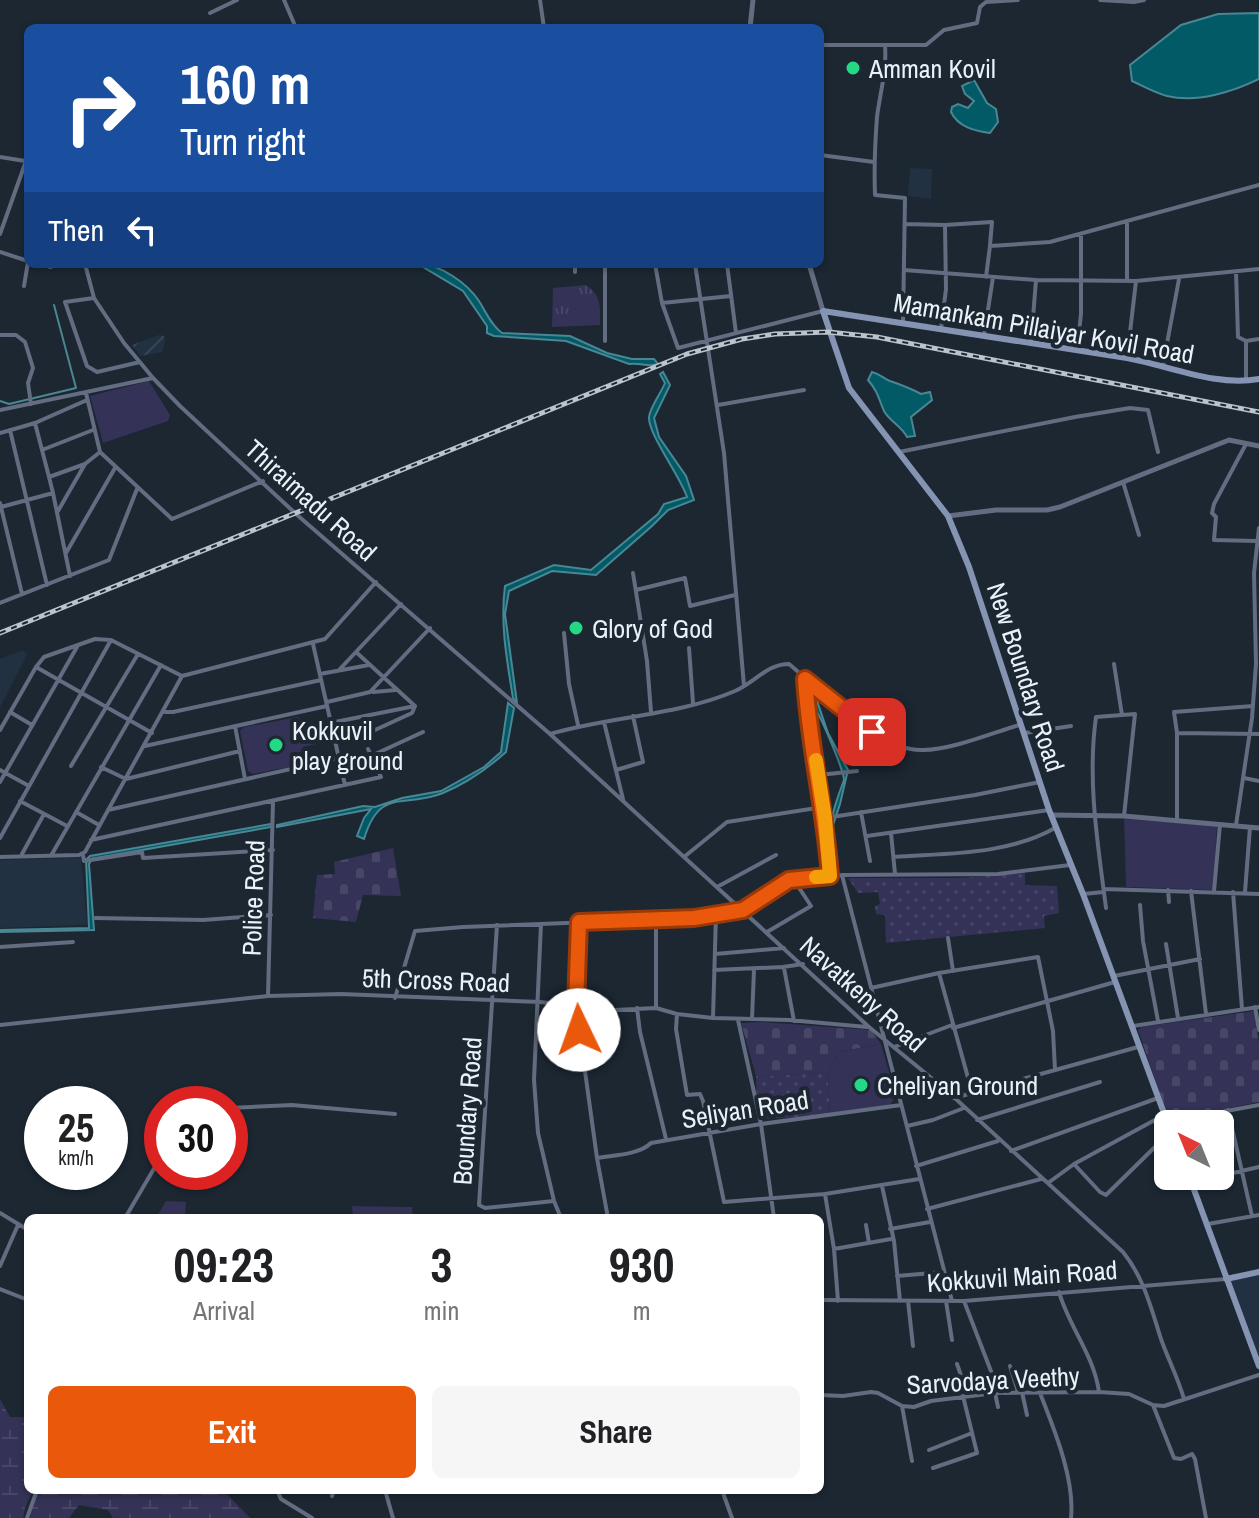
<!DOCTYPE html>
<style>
:root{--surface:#fff;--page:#f6f6f6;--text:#202124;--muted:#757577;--accent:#ea580c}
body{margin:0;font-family:"Archivo Narrow",sans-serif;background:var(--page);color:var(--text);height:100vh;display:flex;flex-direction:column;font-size:30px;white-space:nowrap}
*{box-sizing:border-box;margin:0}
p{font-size:26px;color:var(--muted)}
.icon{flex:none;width:44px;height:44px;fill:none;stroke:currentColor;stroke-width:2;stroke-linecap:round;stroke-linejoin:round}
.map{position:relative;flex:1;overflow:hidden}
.details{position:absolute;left:24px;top:1214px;width:800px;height:280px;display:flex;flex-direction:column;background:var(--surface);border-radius:12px;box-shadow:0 2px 6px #0004}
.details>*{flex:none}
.top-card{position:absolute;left:24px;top:24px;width:800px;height:244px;border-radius:12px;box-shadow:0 2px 6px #0004;background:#1a4fa0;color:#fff;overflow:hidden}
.needle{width:52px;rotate:317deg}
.fabs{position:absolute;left:1154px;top:1110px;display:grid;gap:16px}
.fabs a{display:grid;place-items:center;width:80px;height:80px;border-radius:12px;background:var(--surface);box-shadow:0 2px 6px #0004;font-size:40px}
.speed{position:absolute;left:24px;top:1086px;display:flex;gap:16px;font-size:40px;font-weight:700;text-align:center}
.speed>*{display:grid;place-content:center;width:104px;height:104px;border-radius:50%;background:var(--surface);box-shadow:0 2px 6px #0004;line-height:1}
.speed small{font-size:20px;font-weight:400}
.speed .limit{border:12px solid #d22;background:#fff;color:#111}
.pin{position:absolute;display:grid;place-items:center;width:68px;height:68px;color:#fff;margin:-34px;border-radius:16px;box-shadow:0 4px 12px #0006}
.me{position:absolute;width:88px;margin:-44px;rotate:357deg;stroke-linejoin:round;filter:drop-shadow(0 0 6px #0008)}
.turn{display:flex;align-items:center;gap:28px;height:168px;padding:0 24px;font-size:36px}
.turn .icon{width:104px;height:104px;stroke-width:2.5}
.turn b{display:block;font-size:56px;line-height:68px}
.then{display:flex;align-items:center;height:76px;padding:0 24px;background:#0003;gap:16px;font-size:30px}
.eta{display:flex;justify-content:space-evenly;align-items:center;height:136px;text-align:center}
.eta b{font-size:48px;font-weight:700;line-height:56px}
.button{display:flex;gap:16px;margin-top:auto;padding:16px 24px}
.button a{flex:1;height:92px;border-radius:12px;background:var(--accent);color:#fff;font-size:32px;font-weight:700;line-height:92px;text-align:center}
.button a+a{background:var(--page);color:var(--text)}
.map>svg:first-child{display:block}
.built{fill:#213141}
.industrial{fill:url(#industrial-furrows)}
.grass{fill:url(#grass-dots)}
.wetland{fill:url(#wetland-marsh)}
.cemetery{fill:url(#cemetery-stones)}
.park{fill:url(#park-tufts)}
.pitch{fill:#343256}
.water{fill:#025a67;stroke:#488793;stroke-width:2}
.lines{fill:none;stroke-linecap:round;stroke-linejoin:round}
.stream{stroke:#488793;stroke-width:2}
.minor{stroke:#636c80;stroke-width:4}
.tertiary{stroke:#636c80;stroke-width:5}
.secondary{stroke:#8694b4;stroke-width:6}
.rail-casing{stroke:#bbc3cc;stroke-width:5}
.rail{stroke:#1c2732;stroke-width:2;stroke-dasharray:6;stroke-linecap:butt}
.route-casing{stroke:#983908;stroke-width:20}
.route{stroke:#ea580c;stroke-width:14}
.slow{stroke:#f59e0b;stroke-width:14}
.poi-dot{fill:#25d886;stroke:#1c2732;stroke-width:3}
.labels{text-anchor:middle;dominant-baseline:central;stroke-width:8;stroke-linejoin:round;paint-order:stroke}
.poi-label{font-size:26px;fill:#eaf1f9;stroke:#1c2732;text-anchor:start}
.street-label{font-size:26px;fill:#eaf1f9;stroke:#1c2732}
</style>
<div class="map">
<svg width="1259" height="1518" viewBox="0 0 1259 1518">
<defs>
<pattern id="industrial-furrows" width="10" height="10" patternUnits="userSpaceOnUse" patternTransform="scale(2)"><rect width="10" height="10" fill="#213141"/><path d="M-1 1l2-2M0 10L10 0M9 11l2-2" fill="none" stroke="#374554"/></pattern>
<pattern id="grass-dots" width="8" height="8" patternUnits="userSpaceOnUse" patternTransform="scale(2)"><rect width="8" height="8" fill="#343256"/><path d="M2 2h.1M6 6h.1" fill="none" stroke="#484667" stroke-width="1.8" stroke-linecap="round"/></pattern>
<pattern id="wetland-marsh" width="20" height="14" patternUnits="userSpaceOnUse" patternTransform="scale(2)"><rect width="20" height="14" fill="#343256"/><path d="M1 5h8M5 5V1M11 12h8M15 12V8" fill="none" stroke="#484667"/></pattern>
<pattern id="cemetery-stones" width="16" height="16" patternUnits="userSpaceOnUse" patternTransform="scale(2)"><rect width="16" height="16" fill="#343256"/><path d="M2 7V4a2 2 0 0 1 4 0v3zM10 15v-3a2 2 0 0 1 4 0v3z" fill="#484667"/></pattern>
<pattern id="park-tufts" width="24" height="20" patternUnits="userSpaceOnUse" patternTransform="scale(2)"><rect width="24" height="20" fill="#343256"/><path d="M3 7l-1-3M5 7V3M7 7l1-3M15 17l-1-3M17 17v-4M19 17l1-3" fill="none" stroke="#484667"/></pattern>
</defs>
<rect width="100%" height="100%" fill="#1c2732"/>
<path class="built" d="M910 168 932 169 931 199 908 196Z
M23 650 27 655 0 707V659Z
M81 858 87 925 0 928V860Z
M1259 1275V1357L1230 1281Z"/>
<path class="industrial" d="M159 335 164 336 165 342 162 352 140 356 132 345Z"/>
<path class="grass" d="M1025 873V885L1057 886 1059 913 1044 916 1045 928 886 943 885 915 876 914 875 906 880 904 878 892 858 893 848 878H959Z
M828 1073 830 1116 757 1119 756 1076Z"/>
<path class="wetland" d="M0 1399 10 1417H28V1490H33L25 1508 23 1518H0Z
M40 1490H220L228 1495 250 1518H113L108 1510 79 1505 69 1518H30L32 1506Z"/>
<path class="cemetery" d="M393 848 401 896 363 895 356 922 313 918 317 875 335 874 334 862Z
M1254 1011 1259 1044V1102L1169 1120 1138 1030 1142 1027Z
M761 1022 871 1030 881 1044 839 1052 828 1073 756 1076 741 1023Z"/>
<path class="park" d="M586 285C602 296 600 307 600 325L552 327 553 288Z"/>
<path class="pitch" d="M149 381 170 415 168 421 103 443 90 396Z
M298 717 313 731 316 744 303 747 305 764 253 774 248 771 240 731 244 727Z
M1124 819 1217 826 1213 890 1126 887Z
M881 1044 896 1096 890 1105 830 1116 828 1073 839 1052Z
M166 1201 186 1202 185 1218H156Z
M352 1206 412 1207 413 1218H353Z"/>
<path class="water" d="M1259 13V79C1233 92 1197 103 1167 96 1155 93 1143 86 1132 81L1130 65 1181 25 1218 14Z
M974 80 987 103 996 109 998 122 990 133C975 131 958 127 951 112L952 107 958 104 968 108 974 101 965 94 962 86Z
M418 264C440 264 467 283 479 301 486 312 491 325 502 333L570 336 607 353 632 359H654L658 364C649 368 640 362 629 364L566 341 494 336 487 333V326L463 291Z
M663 372 670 385 654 418 659 437 686 476 694 500 668 510 652 526 596 575 552 571 509 591 505 614 517 703 513 698C507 661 500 624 505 586L554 565 591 570 658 514 664 504 687 497C680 476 648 434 649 417 650 407 661 393 665 383L660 374Z
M872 372C880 374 883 378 890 381 902 385 910 388 921 394L930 392 932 400 911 417 915 436 907 437C902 426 889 421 884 411 878 397 878 392 868 380Z
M814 692 828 733 848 770 840 804 832 828 835 872C820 845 834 806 844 780 844 771 823 722 817 712 813 705 810 703 810 694Z
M508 703 514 708 506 752C488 768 465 784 443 793 404 809 380 786 364 839L357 836 364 818 371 809 277 827V825L363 806 375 807 402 798 441 791 484 767 501 752Z
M271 824V827L92 859 89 864 94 930 0 932V930L89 928 86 860 90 856Z"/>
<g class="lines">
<path class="stream" d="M0 401 9 404 76 388 54 305"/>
<path class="minor" d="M284 0 296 28
M540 0 544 28
M1100 0 1134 2 1144 0
M210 13 237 0
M820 45H926L944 30 977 23 980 7 986 2 1018 0
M885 46C887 70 880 93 877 117 875 143 874 169 875 195L905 198 903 323
M820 155 874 162
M0 157 25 161
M905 224 945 225 946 289 941 329
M945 225 992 222 990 245
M0 234 26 161
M0 252 28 261
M41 264 51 267
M85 264 94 298 124 343 153 378 180 406 296 514 550 734 869 1027 946 1090 1123 1252C1144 1278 1151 1308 1161 1339 1168 1359 1178 1378 1184 1399
M575 264V272
M605 264V341
M655 264 662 303 678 348 823 311
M695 264 724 453 744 686
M727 264 736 333
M904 270 1036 280 1136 281 1259 269
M1236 271 1238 337 1246 341V379
M986 277 990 246 1050 242 1259 185
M1127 281V223
M24 286 28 262
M94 298 65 302 87 366 97 372 140 362
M662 303 731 296
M0 335H16L25 342 33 368 28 383 31 404
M984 336 993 277
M1246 341 1259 339
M1031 343 1036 280
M1077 350 1081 314V234
M1127 358 1136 281
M1163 365 1179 279
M86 393 100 452 172 519 263 481
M718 405 804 390
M0 410 153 378
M35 423 42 450
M10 430 47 585
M0 433 35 423 87 400
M1246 444 1214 504 1212 513 1216 517 1214 540 1256 541
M899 452 1075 417 1130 408 1148 410 1158 452
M49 477 42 450 93 430
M1123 482 1139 535
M53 493 49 477 85 464 100 452
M0 503 22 594
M1 507 53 493 70 576
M58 511 85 464
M66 553 115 468
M633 573 647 661 651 712
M636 590 685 578 690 606 735 595
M0 603 109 560 137 489
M564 633 569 684 578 725
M313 644 345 785
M689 648 693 703
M356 652 415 706
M1114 664 1122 715
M36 667 152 733
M339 670 401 604
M320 674 369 665
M805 680 806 713 825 818 830 876
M373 692 396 690
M327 702 370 692 430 628
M10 712 32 725
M165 712H173L321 680
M604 722 623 799
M235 726 245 779
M315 726 415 706
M0 730 36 667 44 657 95 639 111 640 182 676 325 639 376 582
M1025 733 1071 726
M1177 733 1259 734
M550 734C610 716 677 716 735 691 755 683 766 664 789 664 823 692 876 751 923 750 951 750 992 733 1019 725
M362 736 412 713 415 706
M145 746 327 706
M371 756 423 732
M71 766 138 654
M101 767 126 779 240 751
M0 770 29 786
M616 770 643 762 633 716
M819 775 857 771
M1244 778 1259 781
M0 782 77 647
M20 801 67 826
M108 810 340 758
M76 812 99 825
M861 812 870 861
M825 818 975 795 1040 782
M1177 820V733L1174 712 1253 706
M1236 825 1252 718 1256 664 1254 573 1259 528
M891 833 895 874
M867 836 1049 810
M0 838 111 640
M91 840 381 777 368 749
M22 854 44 814
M52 854 161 665
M83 855 84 861 142 852 143 858 273 850
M0 857 79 855 85 852 182 676
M684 857 727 822 823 807
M894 857C949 853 1007 855 1055 828
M842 875 952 1301
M717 887 776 855
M1104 889 1259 894
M1168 890 1169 902
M1191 891 1206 1014
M1214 891 1220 824
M1233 892 1242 1009
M1245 892 1250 827
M1083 894 1104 892
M1140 905 1143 941 1158 1021
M1106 908C1098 845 1087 781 1096 717L1135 714 1124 816
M95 918 203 920 271 915
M656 919V1008
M579 922 576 1006 597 1158 608 1218
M541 924 534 1080 538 1133 554 1201
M497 925 479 1205 485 1208 554 1201 561 1218
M767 932 811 906 794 880
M948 938 953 971
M1166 944 1178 1018
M0 947 73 942
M715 954 784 948
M784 968 794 1021
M714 970 783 967 803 964
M939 973 1038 957 1053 1031 1055 1070
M1114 976 1200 959
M871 988 939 973 972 1092
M268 996 273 801
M395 998 415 931 463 927 694 918 743 910 789 880 842 875 998 874 1070 865
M1255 1007 1259 1030
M637 1008 640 1032 666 1139
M677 1014 676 1029 687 1095 700 1094 703 1101 724 1202 825 1194 919 1179
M713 1018 716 914
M752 1019 754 970
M738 1020 761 1124 774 1218
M0 1025 268 996 341 994 540 1002 615 1010 656 1008 677 1014 713 1018 789 1020 867 1027
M1133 1026 1259 1007
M953 1028 1115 982
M894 1047 952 1025
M954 1098 1138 1047
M230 1108 292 1105 395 1114
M1228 1110 1252 1216
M977 1120 1100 1082
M1167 1122 1259 1105
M907 1126 933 1120 964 1108
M1011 1151 1158 1098
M597 1158C613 1155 639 1155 651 1143L761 1124 901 1105
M1074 1164 1100 1192 1106 1195 1158 1144 1168 1140
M916 1166 998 1141
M1220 1176 1259 1167
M1048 1183 1074 1164 1164 1115
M1192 1183 1218 1176
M882 1186 894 1241 900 1301
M825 1194 834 1249 838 1301
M927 1209 1041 1179
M0 1213 28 1230
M125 1218 162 1155
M1208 1224 1259 1215
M866 1225 869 1243
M890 1229 930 1222
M834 1249 891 1239
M0 1266 18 1225
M897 1276 944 1272
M0 1289 28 1300
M1059 1292C1069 1327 1094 1355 1099 1392
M820 1300 964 1301 1226 1279
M908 1301 913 1346
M946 1301 952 1340
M964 1301 999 1392
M957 1364 968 1395
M1010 1366 1018 1392
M1022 1392 1027 1415
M995 1393 998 1407
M1040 1393C1054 1429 1075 1479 1071 1518
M820 1395 843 1396 871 1392 878 1393 902 1406 914 1407 931 1401 995 1393 1099 1392 1129 1394 1153 1405 1164 1406 1259 1375
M1153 1405 1174 1458 1181 1459 1192 1454 1195 1459 1206 1518
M902 1406 912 1461
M929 1450 972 1433
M933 1468 977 1453 963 1396
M277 1490 281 1499 312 1518
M385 1490 393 1518
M722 1490 732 1518
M332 1496 334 1490
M27 1518 37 1490"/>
<path class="tertiary" d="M750 28 753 0
M809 264 823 311
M948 516 996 510H1047L1060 507 1229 440 1259 446
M1051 815 1124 816 1259 828"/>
<path class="secondary" d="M1168 1124 1083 894 1049 810 969 567 948 516 849 388 823 311 1127 358C1170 366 1216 387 1259 379
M1189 1176 1259 1366
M1226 1279 1259 1272"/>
<defs>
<path id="rail" d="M0 633 687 354 742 339 775 334 828 332 877 337 1259 412"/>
</defs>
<use href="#rail" class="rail-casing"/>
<use href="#rail" class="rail"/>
</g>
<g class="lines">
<defs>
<path id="route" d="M579 1030 576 1006 579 922 694 918 743 910 789 880 830 876C825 809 809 745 805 679L872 732"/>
</defs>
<use href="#route" class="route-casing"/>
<use href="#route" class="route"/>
<path class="slow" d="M816 760 825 818 830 876 816 877"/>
</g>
<g class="poi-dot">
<circle cx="853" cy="68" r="8"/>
<circle cx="576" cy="628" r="8"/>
<circle cx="276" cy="745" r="8"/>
<circle cx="861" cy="1085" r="8"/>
</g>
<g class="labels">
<g class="poi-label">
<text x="869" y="68">Amman Kovil</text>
<text x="592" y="628">Glory of God</text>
<text x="292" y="730">Kokkuvil<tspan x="292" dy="30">play ground</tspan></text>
<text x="877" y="1085">Cheliyan Ground</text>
</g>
<g class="street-label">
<text transform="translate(1044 328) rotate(10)">Mamankam Pillaiyar Kovil Road</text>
<text transform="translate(311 500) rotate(42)">Thiraimadu Road</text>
<text transform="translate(1026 677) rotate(72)">New Boundary Road</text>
<text transform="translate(253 898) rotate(-88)">Police Road</text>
<text transform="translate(436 980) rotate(2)">5th Cross Road</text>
<text transform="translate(863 994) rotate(42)">Navatkeny Road</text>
<text transform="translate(745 1109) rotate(-9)">Seliyan Road</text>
<text transform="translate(467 1111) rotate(-86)">Boundary Road</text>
<text transform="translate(1022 1276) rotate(-4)">Kokkuvil Main Road</text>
<text transform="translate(993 1380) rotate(-3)">Sarvodaya Veethy</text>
</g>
</g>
</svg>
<div class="fabs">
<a><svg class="needle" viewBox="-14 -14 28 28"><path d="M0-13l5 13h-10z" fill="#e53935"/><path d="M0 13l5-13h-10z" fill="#757577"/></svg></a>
</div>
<div class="speed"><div>25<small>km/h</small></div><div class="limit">30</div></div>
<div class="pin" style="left:872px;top:732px;background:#d93025"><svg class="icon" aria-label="arrive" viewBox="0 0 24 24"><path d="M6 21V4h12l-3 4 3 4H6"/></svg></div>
<svg class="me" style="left:579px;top:1030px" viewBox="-20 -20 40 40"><circle r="19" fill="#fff"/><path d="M0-13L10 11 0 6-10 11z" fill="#ea580c"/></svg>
<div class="top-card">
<div class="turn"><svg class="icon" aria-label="right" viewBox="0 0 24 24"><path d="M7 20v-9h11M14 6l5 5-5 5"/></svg><div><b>160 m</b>Turn right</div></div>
<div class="then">Then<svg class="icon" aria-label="left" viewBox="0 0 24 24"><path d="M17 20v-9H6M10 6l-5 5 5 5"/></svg></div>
</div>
<section class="details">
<div class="eta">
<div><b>09:23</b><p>Arrival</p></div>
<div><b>3</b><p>min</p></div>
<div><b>930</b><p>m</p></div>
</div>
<div class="button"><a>Exit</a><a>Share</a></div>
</section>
</div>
